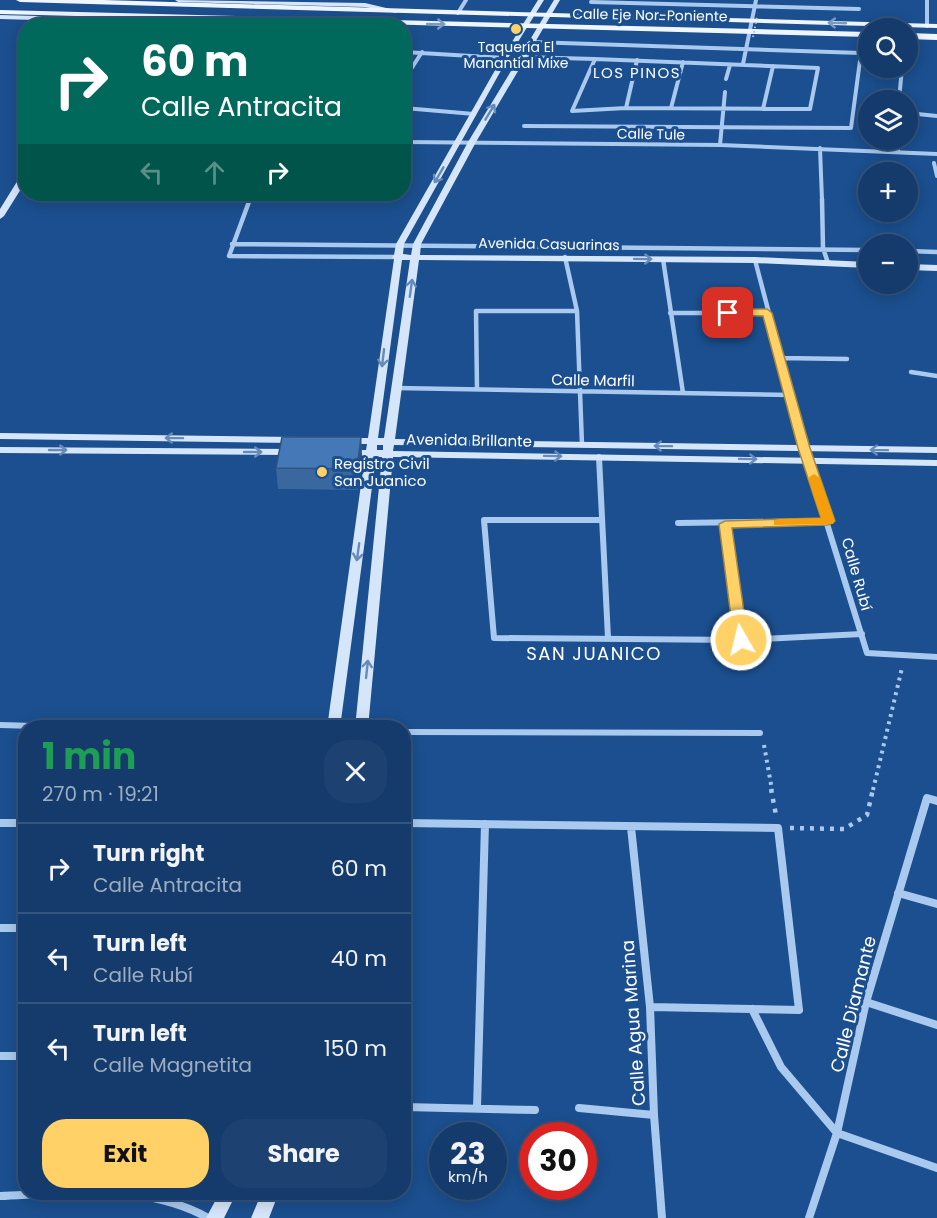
<!DOCTYPE html>
<meta charset="utf-8">
<style>
:root{--surface:#143b6b;--page:#1d4271;--text:#f1f3f6;--muted:#9dadc1;--line:#33557e;--accent:#ffd166}
body{margin:0;font-family:Poppins,sans-serif;background:var(--page);color:var(--text);height:100vh;display:flex;flex-direction:column;font-size:22px;white-space:nowrap}
*{box-sizing:border-box;margin:0}
p{font-size:20px;color:var(--muted)}
.icon{flex:none;width:33px;height:33px;fill:none;stroke:currentColor;stroke-width:2;stroke-linecap:round;stroke-linejoin:round}
.map{position:relative;flex:1;overflow:hidden}
.sheet{position:absolute;left:18px;top:720px;width:393px;height:480px;display:flex;flex-direction:column;background:var(--surface);border-radius:24px;box-shadow:0 3px 15px #0003,0 0 0 2px var(--line)}
.sheet>*{flex:none}
.top-card{position:absolute;left:18px;top:18px;width:393px;height:183px;border-radius:24px;box-shadow:0 3px 15px #0003,0 0 0 2px var(--line);background:#00695c;color:#fff;overflow:hidden}
.controls{position:absolute;left:858px;top:18px;display:grid;gap:12px}
.controls a{display:grid;place-items:center;width:60px;height:60px;border-radius:50%;background:var(--surface);box-shadow:0 3px 15px #0003,0 0 0 2px var(--line);font-size:30px}
.speed{position:absolute;left:429px;top:1122px;display:flex;gap:12px;font-size:30px;font-weight:700;text-align:center}
.speed>*{display:grid;place-content:center;width:78px;height:78px;border-radius:50%;background:var(--surface);box-shadow:0 3px 15px #0003,0 0 0 2px var(--line);line-height:1}
.speed small{font-size:15px;font-weight:400}
.speed .limit{border:9px solid #d22;background:#fff;color:#111}
.pin{position:absolute;display:grid;place-items:center;width:51px;height:51px;color:#fff;margin:-26px;border-radius:12px;box-shadow:0 3px 9px #0006}
.me{position:absolute;width:66px;margin:-33px;rotate:352deg;stroke-linejoin:round;filter:drop-shadow(0 0 4px #0008)}
.turn{display:flex;align-items:center;gap:21px;height:126px;padding:0 24px;font-size:27px}
.turn .icon{width:78px;height:78px;stroke-width:2.5}
.turn b{display:block;font-size:42px;line-height:51px}
.lanes{display:flex;align-items:center;height:57px;padding:0 24px;background:#0003;justify-content:center;gap:30px;direction:ltr}
.lanes .off{opacity:.35}
.round{display:grid;place-items:center;flex:none;width:63px;height:63px;border-radius:24px;background:var(--page)}
.overview{display:flex;align-items:center;justify-content:space-between;height:102px;padding:0 24px}
h1{font-size:36px;font-weight:700;line-height:45px;color:#1e9e55}
.primary-button{display:flex;gap:12px;margin-top:auto;padding:12px 24px}
.primary-button a{flex:1;height:69px;border-radius:24px;background:var(--accent);color:#111;font-size:24px;font-weight:700;line-height:69px;text-align:center}
.primary-button a+a{background:var(--page);color:var(--text)}
ul{padding:0;list-style:none}
li{display:flex;align-items:center;gap:18px;height:90px;padding:0 24px;border-top:2px solid var(--line)}
li div{flex:1}
li b{display:block;font-size:22px}
li em{font-style:normal}
.map>svg:first-child{display:block}
.lines{fill:none;stroke-linecap:round;stroke-linejoin:round}
.path-far1{stroke:#a9c9ee;stroke-width:4;stroke-dasharray:3 4.5;stroke-linecap:butt}
.path{stroke:#a9c9ee;stroke-width:4.5;stroke-dasharray:4 6;stroke-linecap:butt}
.street-far3{stroke:#a9c9ee;stroke-width:4}
.street-far2{stroke:#a9c9ee;stroke-width:4.5}
.street-far1{stroke:#a9c9ee;stroke-width:6}
.street{stroke:#a9c9ee;stroke-width:8}
.secondary{fill:#d6e6fa;fill-rule:evenodd}
.primary{fill:#f0f6ff;fill-rule:evenodd}
.path-bridge{stroke:#a9c9ee;stroke-width:2;stroke-dasharray:1.5 3;stroke-linecap:butt}
.wall{fill:#3a679d}
.shaded-wall{fill:#305480}
.building{fill:#4478b7;stroke:#305480;stroke-width:1.5}
.oneway{stroke:#7b9ac1}
.oneway2{stroke:#668bba}
.route{fill:#ffd166;stroke:#a68842;stroke-width:1.5}
.slow{fill:#f59e0b}
.poi-dot{fill:#ffd166;stroke:#1b4f8f;stroke-width:2}
.labels{text-anchor:middle;dominant-baseline:central;stroke-width:6;stroke-linejoin:round;paint-order:stroke}
.far-street-label{font-size:14px;fill:#fff;stroke:#1b4f8f}
.far-poi-label{font-size:14px;fill:#fff;stroke:#1b4f8f}
.far-quarter-label{font-size:15px;letter-spacing:1.5px;fill:#fff;stroke:#1b4f8f}
.street-label{font-size:15px;fill:#fff;stroke:#1b4f8f}
.poi-label{font-size:15px;fill:#fff;stroke:#1b4f8f;text-anchor:start}
.quarter-label{font-size:18px;letter-spacing:1.5px;fill:#fff;stroke:#1b4f8f}
.near-street-label{font-size:18px;fill:#fff;stroke:#1b4f8f}
</style>
<div class="map">
<svg width="937" height="1218" viewBox="0 0 937 1218">
<rect width="100%" height="100%" fill="#1b4f8f"/>
<g class="lines">
<path class="path-far1" d="M764 745 772 790
M873 790 902 668"/>
<path class="path" d="M771 789 776 815
M790 828 844 829 867 815 873 789"/>
<path class="street-far3" d="M927 0V26
M591 2 859 9
M458 13 466 0
M404 52 505 58
M523 57 595 59
M595 59 818 68 810 109 626 108 572 111Z
M743 64 756 0
M726 79 730 65
M404 80 422 52
M899 100 902 68
M404 108 474 114
M626 108 637 60
M671 108 683 62
M763 109 773 66
M908 113 937 116
M524 126 851 128 861 53 532 42
M898 140V151
M404 142 720 145 937 154
M720 145 725 92
M820 148 822 200
M934 163 937 176
M250 200 252 194"/>
<path class="street-far2" d="M250 199 229 256 396 257
M822 199 823 248 828 263
M232 244 868 250
M908 251 937 252
M565 257 577 311 582 445
M663 259 683 393
M755 260 807 458
M670 313H767
M780 358 847 359
M911 372 937 376
M396 388 790 395
M477 389 476 311H577"/>
<path class="street-far1" d="M806 456 867 653 937 657
M599 457 608 638
M601 520H484L494 638 741 640 862 634
M678 523 828 521
M725 524 741 640
M0 725 103 728
M404 732 760 733"/>
<path class="street" d="M0 823H26
M404 823 778 828 799 1010 650 1007
M631 827 650 1007 654 1115 662 1218
M898 893 937 904
M0 928H26
M866 1002 937 1025
M752 1009 781 1067 837 1133 937 1168
M0 1056H26
M404 1107 535 1110
M477 1108 485 824
M579 1108 654 1115
M0 1196C67 1193 147 1183 208 1218
M809 1218 837 1133 866 1002 927 798 937 801"/>
<path class="secondary" d="M175 0 365 3 399 11 396 13 365 7 178 2Z
M538 0H544L508 58 404 244 403 254 411 255 413 244 468 142 554 0H560L476 142 421 244 420 255 755 257 868 262V268L755 263 419 260 395 439 937 447V453L394 445 393 451 937 460V466L393 457 368 728H355L382 457H376L340 728H327L365 456H346L341 453 346 450H366L367 444H347L342 441 347 438H368L394 259 392 257 394 255 396 244 502 58ZM402 260H410L384 438H378ZM377 445H383V450H377Z
M0 15 338 24 341 26H245L0 19Z
M390 22 391 23 388 25 354 26Z
M23 172H26V181L4 216 0 219V209Z
M908 264 937 265V271L908 270Z
M0 433 297 437 302 440 297 443 0 439Z
M0 447 293 449 298 452 293 455 0 453Z
M220 1192H237L224 1218H206Z
M262 1192H279L269 1218H251Z"/>
<path class="primary" d="M16 0H104L937 24V28L20 2Z
M0 10 868 32V37L0 14Z
M908 33 937 34V40L908 39Z"/>
<path class="path-bridge" d="M753 37 757 17"/>
</g>
<path class="wall" d="M361 437 362 458 358 490 278 489 276 468Z"/>
<path class="shaded-wall" d="M361 437 362 458 358 490 357 469Z"/>
<path class="building" d="M282 437H361L357 469 276 468Z"/>
<defs><path id="oneway-shaft" d="M-6 0H5M1.5-3L5.5 0L1.5 3" fill="none" stroke-width="1.6" stroke-linecap="round" stroke-linejoin="round" transform="scale(1.5)"/></defs>
<g class="oneway">
<use href="#oneway-shaft" transform="translate(837 23) rotate(-178)"/>
<use href="#oneway-shaft" transform="translate(436 24) rotate(1)"/>
</g>
<g class="oneway2">
<use href="#oneway-shaft" transform="translate(490 112) rotate(-59)"/>
<use href="#oneway-shaft" transform="translate(439 175) rotate(120)"/>
<use href="#oneway-shaft" transform="translate(643 259) rotate(1)"/>
<use href="#oneway-shaft" transform="translate(411 288) rotate(-82)"/>
<use href="#oneway-shaft" transform="translate(383 358) rotate(97)"/>
<use href="#oneway-shaft" transform="translate(174 438) rotate(-179)"/>
<use href="#oneway-shaft" transform="translate(663 446) rotate(-179)"/>
<use href="#oneway-shaft" transform="translate(58 450)"/>
<use href="#oneway-shaft" transform="translate(879 450) rotate(-179)"/>
<use href="#oneway-shaft" transform="translate(253 452)"/>
<use href="#oneway-shaft" transform="translate(553 456) rotate(1)"/>
<use href="#oneway-shaft" transform="translate(748 459) rotate(1)"/>
<use href="#oneway-shaft" transform="translate(358 552) rotate(98)"/>
<use href="#oneway-shaft" transform="translate(367 669) rotate(-84)"/>
</g>
<path class="route" d="M728 309H767L772 313 810 448 835 521 828 525 732 528 748 640 741 644 734 640 719 524 725 521 821 518 798 448 763 316 725 315 723 313Z"/>
<path class="slow" d="M814 474 820 478 835 521 833 524 774 525V520L779 519 821 518 808 478Z"/>
<g class="poi-dot">
<circle cx="516" cy="29" r="6"/>
<circle cx="322" cy="472" r="6"/>
</g>
<g class="labels">
<g class="far-street-label">
<text transform="translate(650 15) rotate(1)">Calle Eje Nor-Poniente</text>
<text transform="translate(651 134) rotate(1)">Calle Tule</text>
<text transform="translate(549 244) rotate(1)">Avenida Casuarinas</text>
</g>
<g class="far-poi-label">
<text x="516" y="47">Taquería El<tspan x="516" dy="16">Manantial Mixe</tspan></text>
</g>
<g class="far-quarter-label">
<text x="637" y="72">LOS PINOS</text>
</g>
<g class="street-label">
<text transform="translate(593 380) rotate(1)">Calle Marfil</text>
<text transform="translate(469 440) rotate(1)">Avenida Brillante</text>
<text transform="translate(857 574) rotate(74)">Calle Rubí</text>
</g>
<g class="poi-label">
<text x="334" y="463">Registro Civil<tspan x="334" dy="17">San Juanico</tspan></text>
</g>
<g class="quarter-label">
<text x="594" y="653">SAN JUANICO</text>
</g>
<g class="near-street-label">
<text transform="translate(853 1004) rotate(-76)">Calle Diamante</text>
<text transform="translate(633 1023) rotate(-94)">Calle Agua Marina</text>
</g>
</g>
</svg>
<div class="controls">
<a><svg class="icon" aria-label="search" viewBox="0 0 24 24"><circle cx="10" cy="10" r="6"/><path d="M15 15l6 6"/></svg></a>
<a><svg class="icon" aria-label="layers" viewBox="0 0 24 24"><path d="M12 4l9 5-9 5-9-5zM3 14l9 5 9-5"/></svg></a>
<a>+</a>
<a>−</a>
</div>
<div class="speed"><div>23<small>km/h</small></div><div class="limit">30</div></div>
<div class="pin" style="left:728px;top:313px;background:#d93025"><svg class="icon" aria-label="arrive" viewBox="0 0 24 24"><path d="M6 21V4h12l-3 4 3 4H6"/></svg></div>
<svg class="me" style="left:741px;top:640px" viewBox="-20 -20 40 40"><circle r="17" fill="#ffd166" stroke="#fff" stroke-width="3"/><path d="M0-11L8 9 0 5-8 9z" fill="#fff"/></svg>
<div class="top-card">
<div class="turn"><svg class="icon" aria-label="right" viewBox="0 0 24 24"><path d="M7 20v-9h11M14 6l5 5-5 5"/></svg><div><b>60 m</b>Calle Antracita</div></div>
<div class="lanes"><svg class="icon off" aria-label="left" viewBox="0 0 24 24"><path d="M17 20v-9H6M10 6l-5 5 5 5"/></svg><svg class="icon off" aria-label="ahead" viewBox="0 0 24 24"><path d="M12 20V5M6 11l6-6 6 6"/></svg><svg class="icon" aria-label="right" viewBox="0 0 24 24"><path d="M7 20v-9h11M14 6l5 5-5 5"/></svg></div>
</div>
<section class="sheet">
<div class="overview"><div><h1>1 min</h1><p>270 m · 19:21</p></div><a class="round"><svg class="icon" aria-label="close" viewBox="0 0 24 24"><path d="M6 6l12 12M18 6L6 18"/></svg></a></div>
<ul>
<li><svg class="icon" aria-label="right" viewBox="0 0 24 24"><path d="M7 20v-9h11M14 6l5 5-5 5"/></svg><div><b>Turn right</b><p>Calle Antracita</p></div><em>60 m</em></li>
<li><svg class="icon" aria-label="left" viewBox="0 0 24 24"><path d="M17 20v-9H6M10 6l-5 5 5 5"/></svg><div><b>Turn left</b><p>Calle Rubí</p></div><em>40 m</em></li>
<li><svg class="icon" aria-label="left" viewBox="0 0 24 24"><path d="M17 20v-9H6M10 6l-5 5 5 5"/></svg><div><b>Turn left</b><p>Calle Magnetita</p></div><em>150 m</em></li>
</ul>
<div class="primary-button"><a>Exit</a><a>Share</a></div>
</section>
</div>
